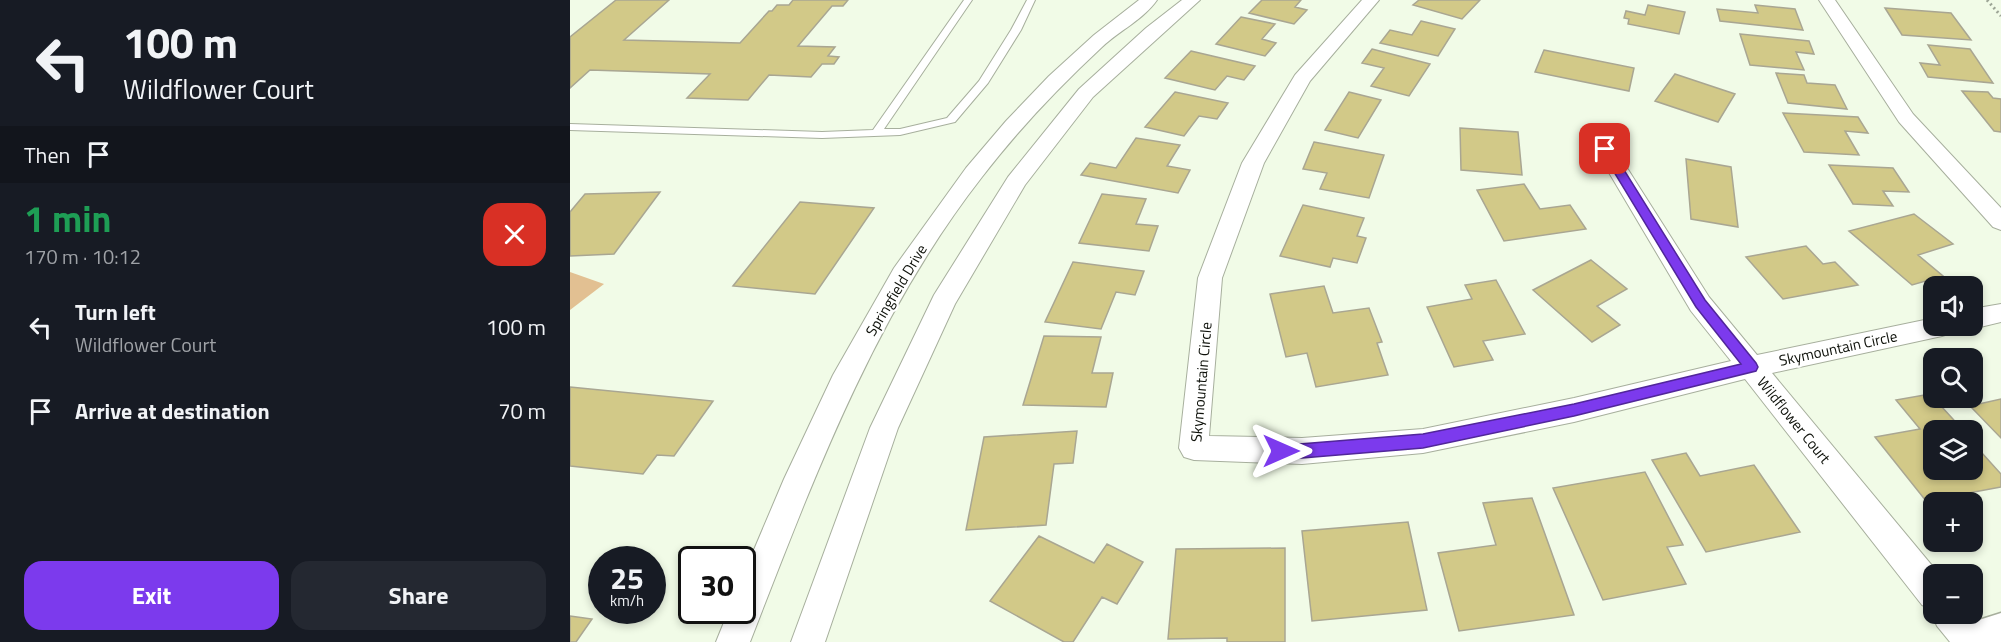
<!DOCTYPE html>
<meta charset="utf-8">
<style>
:root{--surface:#171b24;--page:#242831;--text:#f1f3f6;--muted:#9ea1a6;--accent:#7c3aed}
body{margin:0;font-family:"Titillium Web",sans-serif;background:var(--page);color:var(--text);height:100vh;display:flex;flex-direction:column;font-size:22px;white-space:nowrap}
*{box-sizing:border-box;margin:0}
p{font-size:20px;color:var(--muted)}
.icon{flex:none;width:33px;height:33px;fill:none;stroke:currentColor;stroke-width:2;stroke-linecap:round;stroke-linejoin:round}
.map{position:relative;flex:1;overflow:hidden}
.panel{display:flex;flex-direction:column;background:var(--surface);width:570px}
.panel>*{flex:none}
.guide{background:#171b24;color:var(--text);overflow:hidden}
.buttons{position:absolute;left:1353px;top:276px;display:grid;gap:12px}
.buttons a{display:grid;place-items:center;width:60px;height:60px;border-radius:12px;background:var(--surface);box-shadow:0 3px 9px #0003;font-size:30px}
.speed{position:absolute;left:18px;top:546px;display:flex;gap:12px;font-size:30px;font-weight:700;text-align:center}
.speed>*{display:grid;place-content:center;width:78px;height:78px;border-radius:50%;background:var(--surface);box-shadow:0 3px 9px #0003;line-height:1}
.speed small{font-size:15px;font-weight:400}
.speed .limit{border:3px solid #111;border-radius:9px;background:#fff;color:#111}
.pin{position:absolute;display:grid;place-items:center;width:51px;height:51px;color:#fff;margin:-26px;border-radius:12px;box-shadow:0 3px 9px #0006}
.me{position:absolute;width:66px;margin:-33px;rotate:90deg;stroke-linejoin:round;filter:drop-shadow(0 0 4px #0008)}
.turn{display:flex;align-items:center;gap:21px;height:126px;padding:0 24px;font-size:27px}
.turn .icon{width:78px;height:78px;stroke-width:2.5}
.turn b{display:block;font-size:42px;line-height:51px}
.then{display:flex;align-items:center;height:57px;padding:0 24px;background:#0003;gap:12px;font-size:22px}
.round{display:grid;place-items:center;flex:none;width:63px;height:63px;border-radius:18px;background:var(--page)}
.headline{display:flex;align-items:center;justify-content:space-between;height:102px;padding:0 24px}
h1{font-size:36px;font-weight:700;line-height:45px;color:#1e9e55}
.primary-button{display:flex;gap:12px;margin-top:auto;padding:12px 24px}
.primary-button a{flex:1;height:69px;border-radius:18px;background:var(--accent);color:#fff;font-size:24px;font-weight:700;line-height:69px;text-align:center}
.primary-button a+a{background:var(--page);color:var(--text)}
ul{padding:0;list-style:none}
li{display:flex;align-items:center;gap:18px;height:84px;padding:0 24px}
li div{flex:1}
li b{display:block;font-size:22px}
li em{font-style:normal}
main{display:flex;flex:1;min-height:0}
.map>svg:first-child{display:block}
.green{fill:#e2c092}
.building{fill:#d2c988;stroke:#a9a692;stroke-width:1.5}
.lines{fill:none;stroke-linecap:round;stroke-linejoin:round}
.service-casing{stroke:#a7af9d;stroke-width:2}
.minor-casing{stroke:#a7af9d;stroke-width:2}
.tertiary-casing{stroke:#a7af9d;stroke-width:3}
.path{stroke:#9da596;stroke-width:3;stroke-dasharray:2 3;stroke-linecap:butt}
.service{fill:#fff;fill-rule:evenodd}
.minor{fill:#fff;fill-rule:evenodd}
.tertiary{fill:#fff;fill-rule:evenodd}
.route{fill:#7c3aed;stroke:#51269a;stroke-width:1.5}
.labels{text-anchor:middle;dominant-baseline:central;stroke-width:4.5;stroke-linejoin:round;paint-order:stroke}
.street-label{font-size:15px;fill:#0d1009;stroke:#fff}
</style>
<main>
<section class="panel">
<div class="guide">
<div class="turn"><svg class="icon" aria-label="left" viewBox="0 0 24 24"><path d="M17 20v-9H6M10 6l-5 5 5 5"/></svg><div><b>100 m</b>Wildflower Court</div></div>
<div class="then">Then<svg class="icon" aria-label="arrive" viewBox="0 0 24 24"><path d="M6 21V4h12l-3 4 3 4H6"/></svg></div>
</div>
<div class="headline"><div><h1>1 min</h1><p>170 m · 10:12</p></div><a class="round" style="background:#d93025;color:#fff"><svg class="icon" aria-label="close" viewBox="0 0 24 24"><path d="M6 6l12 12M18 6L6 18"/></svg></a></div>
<ul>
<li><svg class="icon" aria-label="left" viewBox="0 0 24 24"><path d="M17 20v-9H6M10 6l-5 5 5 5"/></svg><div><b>Turn left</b><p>Wildflower Court</p></div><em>100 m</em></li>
<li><svg class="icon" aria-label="arrive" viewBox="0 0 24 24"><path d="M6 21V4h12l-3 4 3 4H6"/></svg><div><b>Arrive at destination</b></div><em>70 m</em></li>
</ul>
<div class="primary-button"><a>Exit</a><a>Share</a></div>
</section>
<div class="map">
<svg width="1431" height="642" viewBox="0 0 1431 642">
<rect width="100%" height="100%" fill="#f1fbe7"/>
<path class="green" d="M0 272 34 284 0 310Z"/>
<path class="building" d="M46 0H99L54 40 170 43 199 11H202L207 5H219L223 0H278L273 6H262L228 46 265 47 258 56 269 57 264 64H252L241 77 199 75 178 100 117 98 140 74 20 70 0 88V37Z
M692 0H731L725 7 737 10 724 24 679 13Z
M849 0H910L892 19 843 5Z
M1078 5 1115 12 1109 34 1058 24 1059 19 1054 18 1056 11 1075 15Z
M1185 5 1225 9 1233 30 1150 21 1147 9 1188 13Z
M1315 8 1381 13 1401 40 1332 35Z
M671 17 705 24 692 39 706 43 695 56 646 44Z
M851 21 885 29 868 56 810 43 820 30 842 35Z
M1170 34 1239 41 1244 54 1226 52 1234 70 1180 65Z
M1358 45 1400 49 1423 83 1358 77 1350 63 1370 65Z
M802 49 860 64 839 96 801 86 814 68 792 63Z
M974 50 1064 68 1059 91 965 72Z
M621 51 685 66 674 80 657 76 645 90 595 78Z
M1206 73 1234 75 1237 83 1265 85 1277 109 1218 103Z
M1105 74 1165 94 1148 122 1085 101Z
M1392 91 1418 92 1423 98 1431 99V132L1424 131Z
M605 92 658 103 647 119 629 116 614 136 575 127Z
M779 92 811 100 788 138 755 130Z
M1213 113 1288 117 1298 133 1275 131 1289 155 1234 152Z
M890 128 948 132 952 175 891 170Z
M566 138 610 145 597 166 620 170 608 193 511 175 520 163 546 168Z
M744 142 814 155 799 198 750 189 757 173 733 169Z
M1116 159 1161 167 1168 227 1121 219Z
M1259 165 1323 168 1339 192 1313 191 1323 206 1283 204Z
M954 184 970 209 1000 205 1016 229 934 241 907 190Z
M90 192 44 254 0 256V212L15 194Z
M532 194 576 199 566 224 588 226 579 251 509 243Z
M230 202 304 208 245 294 163 286Z
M733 205 794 218 787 236 796 238 787 263 763 258 760 267 710 256Z
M1344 214 1383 244 1348 255 1373 276 1342 285 1279 231Z
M1236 246 1253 264 1265 262 1288 285 1213 299 1176 257Z
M1021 260 1057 289 1027 306 1050 325 1022 342 963 290Z
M503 262 574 271 565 295 546 292 531 329 475 322Z
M926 280 955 334 913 341 923 360 884 367 857 307 902 299 895 285Z
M754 286 763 313 799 308 812 342 807 343 818 375 746 387 737 353 716 357 700 294Z
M474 336 531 337 522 373H543L536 407 453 405Z
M0 387 143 401 104 456 87 455 73 474 0 466Z
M1360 394 1393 430H1364V470H1402V442L1431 474V487L1356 501 1305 437 1350 429 1326 400Z
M1431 399V438L1400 406Z
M507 431 503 463 484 464 476 525 396 530 414 437Z
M1116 453 1130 476 1184 465 1230 532 1136 552 1082 460Z
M1075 472 1113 545 1097 547 1116 584 1033 600 983 488Z
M962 498 1004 615 889 631 868 553 926 545 913 503Z
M838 522 857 610 742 621 732 531Z
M469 536 524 563 537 544 573 562 547 604 532 597 503 642H494L420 601Z
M715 548V642H657V638L598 639 606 549Z
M0 616 22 619 6 642H0Z"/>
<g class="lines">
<defs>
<path id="service" d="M394 0H402L314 129H330L377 118 409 81 441 30 457 0H465L451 30 418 83 385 122 330 135 252 138 0 130V124L252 132 303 130Z"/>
<path id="minor" d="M569 0H587C574 19 549 31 532 47 489 87 448 130 412 177 304 315 243 480 180 642H146L159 610H172V578L214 479 263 375 324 268 396 168 436 121 479 76 524 35Z
M612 0H630L523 97 455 185 385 304 328 428 255 642H221L300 428 364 295 438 177 509 89 576 28Z
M792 0H809L740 81 694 163 652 278 639 436 732 438 853 429 1004 398 1161 361 1121 311 1025 149 1028 145 1035 143 1042 145 1045 149 1139 297 1187 355 1364 318V326H1385L1381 333 1372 336 1202 373 1369 574H1364V610L1352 605 1175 379 1004 422 853 453 732 464 624 460 614 457 609 448 628 278 672 163 725 75Z
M1249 0H1265L1343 114 1431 208V230L1423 227 1329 122Z
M1431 304V322L1402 329 1393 326H1402V309Z
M1364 611V614H1400L1414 630 1419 642H1380L1367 626 1362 614Z"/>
<path id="tertiary" d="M1431 613V642H1384L1390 626Z"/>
</defs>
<use href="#service" class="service-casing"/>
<use href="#minor" class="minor-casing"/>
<use href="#tertiary" class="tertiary-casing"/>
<path class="path" d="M1417 0 1431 16"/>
<use href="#service" class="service"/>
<use href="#minor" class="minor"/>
<use href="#tertiary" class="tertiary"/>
</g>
<path class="route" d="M1035 145 1041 149 1135 300 1186 363 1188 367 1186 371 1004 416 853 448 732 458 705 455 703 451 705 446 853 434 1004 404 1171 364 1126 307 1030 149Z"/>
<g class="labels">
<g class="street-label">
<text transform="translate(326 290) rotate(-59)">Springfield Drive</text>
<text transform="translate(1268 348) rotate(-12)">Skymountain Circle</text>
<text transform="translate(631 382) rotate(-85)">Skymountain Circle</text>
<text transform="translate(1224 420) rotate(51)">Wildflower Court</text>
</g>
</g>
</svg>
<div class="buttons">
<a><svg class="icon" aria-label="sound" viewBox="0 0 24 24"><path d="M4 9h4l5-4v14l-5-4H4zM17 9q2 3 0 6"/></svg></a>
<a><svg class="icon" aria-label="search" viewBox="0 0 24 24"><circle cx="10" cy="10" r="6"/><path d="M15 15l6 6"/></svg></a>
<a><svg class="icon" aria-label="layers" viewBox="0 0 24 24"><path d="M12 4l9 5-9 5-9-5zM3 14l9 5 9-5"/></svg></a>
<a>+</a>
<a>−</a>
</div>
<div class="speed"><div>25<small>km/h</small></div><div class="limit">30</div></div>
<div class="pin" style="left:1035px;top:149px;background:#d93025"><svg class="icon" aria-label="arrive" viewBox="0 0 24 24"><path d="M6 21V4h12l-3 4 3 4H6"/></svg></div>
<svg class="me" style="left:711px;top:451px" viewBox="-20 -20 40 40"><path d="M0-17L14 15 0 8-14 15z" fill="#7c3aed" stroke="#fff" stroke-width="4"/></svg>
</div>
</main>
